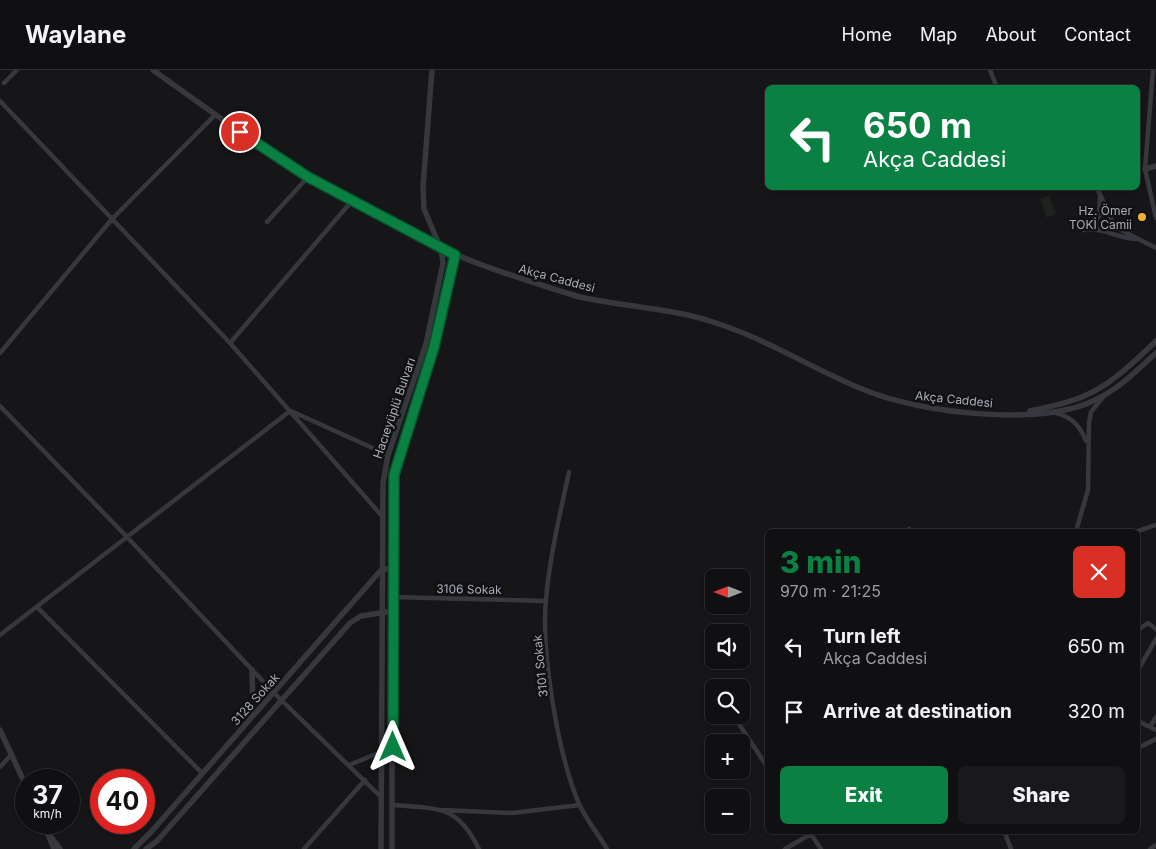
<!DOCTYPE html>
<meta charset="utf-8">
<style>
:root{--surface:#101012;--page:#19191b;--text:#f1f3f6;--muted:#9c9d9f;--line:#303032;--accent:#0b8043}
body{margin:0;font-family:Inter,sans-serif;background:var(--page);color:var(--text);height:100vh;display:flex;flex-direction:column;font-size:19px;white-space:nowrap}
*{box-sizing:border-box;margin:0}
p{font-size:16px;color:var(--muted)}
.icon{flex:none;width:28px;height:28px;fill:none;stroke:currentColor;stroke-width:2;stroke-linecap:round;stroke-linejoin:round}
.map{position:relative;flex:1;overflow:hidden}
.drawer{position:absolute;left:765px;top:459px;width:375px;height:305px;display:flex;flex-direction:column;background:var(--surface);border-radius:8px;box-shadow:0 1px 4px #0004,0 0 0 1px var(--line)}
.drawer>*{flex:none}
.hud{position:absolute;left:765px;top:15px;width:375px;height:105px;border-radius:8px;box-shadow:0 1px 4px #0004,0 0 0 1px var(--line);background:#0b8043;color:#fff;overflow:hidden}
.needle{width:32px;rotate:270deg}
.buttons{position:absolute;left:705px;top:499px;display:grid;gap:10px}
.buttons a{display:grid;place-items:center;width:45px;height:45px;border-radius:8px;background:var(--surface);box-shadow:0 1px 4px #0004,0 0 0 1px var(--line);font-size:25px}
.speed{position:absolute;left:15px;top:699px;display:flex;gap:10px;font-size:25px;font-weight:700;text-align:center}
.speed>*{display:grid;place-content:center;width:65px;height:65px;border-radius:50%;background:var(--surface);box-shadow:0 1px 4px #0004,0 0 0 1px var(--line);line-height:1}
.speed small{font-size:12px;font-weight:400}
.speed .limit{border:8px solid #d22;background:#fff;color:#111}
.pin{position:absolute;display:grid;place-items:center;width:42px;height:42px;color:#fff;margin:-21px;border:2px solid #fff;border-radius:50%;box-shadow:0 1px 5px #0007}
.me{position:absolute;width:55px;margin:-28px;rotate:0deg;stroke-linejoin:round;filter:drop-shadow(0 0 4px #0008)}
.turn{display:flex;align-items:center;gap:18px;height:105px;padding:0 15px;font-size:22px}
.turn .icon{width:65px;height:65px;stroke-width:2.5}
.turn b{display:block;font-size:35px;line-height:42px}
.round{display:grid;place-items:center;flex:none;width:52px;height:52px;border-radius:8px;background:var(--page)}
.head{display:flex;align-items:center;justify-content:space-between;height:85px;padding:0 15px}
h1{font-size:30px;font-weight:800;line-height:38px;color:var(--accent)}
.primary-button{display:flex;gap:10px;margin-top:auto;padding:10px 15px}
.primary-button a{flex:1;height:58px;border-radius:8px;background:var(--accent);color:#fff;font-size:20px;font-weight:800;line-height:58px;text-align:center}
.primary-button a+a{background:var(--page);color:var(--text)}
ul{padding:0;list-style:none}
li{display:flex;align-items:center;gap:15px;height:65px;padding:0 15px}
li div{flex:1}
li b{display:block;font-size:19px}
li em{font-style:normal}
header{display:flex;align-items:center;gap:30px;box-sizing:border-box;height:70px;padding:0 25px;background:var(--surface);border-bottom:1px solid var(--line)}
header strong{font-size:24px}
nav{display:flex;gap:28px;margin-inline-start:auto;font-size:18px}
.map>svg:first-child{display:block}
.grass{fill:#1c231d}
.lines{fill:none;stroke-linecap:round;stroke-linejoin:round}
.minor{stroke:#37383d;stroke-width:4.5}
.tertiary{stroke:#37383d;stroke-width:5.5}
.route-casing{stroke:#07532c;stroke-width:12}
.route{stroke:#0b8043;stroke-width:9}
.poi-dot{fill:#f2b134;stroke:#111113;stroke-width:2}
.labels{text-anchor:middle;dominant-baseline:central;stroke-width:5;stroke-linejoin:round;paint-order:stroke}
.poi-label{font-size:12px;fill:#a8adb8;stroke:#111113;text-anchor:end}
.street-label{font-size:12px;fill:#a8adb8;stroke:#111113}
</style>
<header>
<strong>Waylane</strong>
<nav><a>Home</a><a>Map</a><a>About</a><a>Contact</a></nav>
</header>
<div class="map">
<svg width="1156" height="779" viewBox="0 0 1156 779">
<rect width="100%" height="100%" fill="#161618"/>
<path class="grass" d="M1049 125 1056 144 1047 148 1040 129Z"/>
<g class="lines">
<path class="minor" d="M990 0 997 18
M1153 0 1145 99 1156 148
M4 13 17 0
M0 31 230 273 382 446
M1097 118 1110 146
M1096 152a8 8 0 1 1 16 0a8 8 0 1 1-16 0Z
M1099 146 1100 127
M1111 150 1119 159 1156 178
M267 152 308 107
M1084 160C1104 157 1116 168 1136 169
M1084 160 1097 149
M230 273 351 132
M0 283 112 149 215 45
M0 336 127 467 274 623 381 727
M291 341 388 385
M1056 343C1072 347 1080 356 1086 371
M569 402C560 444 550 485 546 529 541 583 558 684 579 734 586 749 598 764 607 779
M909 459 910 461
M1076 461 1088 420 1089 353 1091 342 1103 327
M1138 461 1156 455
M392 527 546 531
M37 537 202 703
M1138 560 1148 553 1156 559
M0 565 290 341
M1138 600 1156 569
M733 645 768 698
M1138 651 1156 660
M1150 657 1156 647
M1138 678 1156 669
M349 695 381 682
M0 697 12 684
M393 735C438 739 457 734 479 779
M442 740 512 743 580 735
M809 761 821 779
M1004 761 1011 779
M304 779 365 710
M785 779 811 764
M1150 779 1156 775"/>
<path class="tertiary" d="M153 0C264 80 385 166 517 207 538 214 559 221 580 227 625 237 672 238 716 253 769 270 816 301 867 321 922 343 1041 357 1095 330 1119 319 1137 300 1156 283
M1145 99 1156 96
M1030 341C1048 337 1065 334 1082 327 1111 315 1134 292 1156 271
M251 645 253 637 252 600
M0 660 26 716
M43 752 54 779
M51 767 60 779
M134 779 151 762 382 499H393
M146 779 157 771 350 553 361 546 392 541
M381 779 383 413 388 385 426 274 443 193 441 179 424 139 423 117 432 0
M392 779V415L398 387 434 277 455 185"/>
</g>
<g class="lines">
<defs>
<path id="route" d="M240 62 308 107 455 185 434 277 394 405 393 677"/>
</defs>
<use href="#route" class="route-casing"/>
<use href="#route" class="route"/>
</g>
<circle class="poi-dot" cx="1142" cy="147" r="5"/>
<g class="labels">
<g class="poi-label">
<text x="1132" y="140">Hz. Ömer<tspan x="1132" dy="14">TOKİ Camii</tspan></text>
</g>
<g class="street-label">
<text transform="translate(557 208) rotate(15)">Akça Caddesi</text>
<text transform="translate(954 329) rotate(6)">Akça Caddesi</text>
<text transform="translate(394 338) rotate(-71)">Hacıeyüplü Bulvarı</text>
<text transform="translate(469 519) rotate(1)">3106 Sokak</text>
<text transform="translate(540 596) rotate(-96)">3101 Sokak</text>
<text transform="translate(255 629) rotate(-48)">3128 Sokak</text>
</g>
</g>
</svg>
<div class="buttons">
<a><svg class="needle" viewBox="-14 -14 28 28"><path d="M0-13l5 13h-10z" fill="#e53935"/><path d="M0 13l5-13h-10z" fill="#9c9d9f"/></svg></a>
<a><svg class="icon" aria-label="sound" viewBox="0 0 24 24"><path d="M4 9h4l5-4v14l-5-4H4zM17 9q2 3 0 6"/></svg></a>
<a><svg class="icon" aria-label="search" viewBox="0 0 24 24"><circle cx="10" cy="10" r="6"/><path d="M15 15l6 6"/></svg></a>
<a>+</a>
<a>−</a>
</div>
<div class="speed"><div>37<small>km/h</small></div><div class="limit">40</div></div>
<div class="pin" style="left:240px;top:62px;background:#d93025"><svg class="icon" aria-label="arrive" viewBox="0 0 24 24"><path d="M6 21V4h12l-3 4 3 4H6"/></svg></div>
<svg class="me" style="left:393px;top:677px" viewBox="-20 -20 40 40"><path d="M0-17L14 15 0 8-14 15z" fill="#0b8043" stroke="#fff" stroke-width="4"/></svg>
<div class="hud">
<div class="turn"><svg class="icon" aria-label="left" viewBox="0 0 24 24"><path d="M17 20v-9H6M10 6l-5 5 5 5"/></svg><div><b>650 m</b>Akça Caddesi</div></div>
</div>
<section class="drawer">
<div class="head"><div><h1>3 min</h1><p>970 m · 21:25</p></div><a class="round" style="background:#d93025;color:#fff"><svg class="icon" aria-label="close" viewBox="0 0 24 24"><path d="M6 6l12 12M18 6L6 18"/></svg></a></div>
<ul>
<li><svg class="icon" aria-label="left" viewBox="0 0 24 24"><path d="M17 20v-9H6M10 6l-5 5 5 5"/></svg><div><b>Turn left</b><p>Akça Caddesi</p></div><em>650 m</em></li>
<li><svg class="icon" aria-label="arrive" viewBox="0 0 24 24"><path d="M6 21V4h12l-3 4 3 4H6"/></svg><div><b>Arrive at destination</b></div><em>320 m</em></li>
</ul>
<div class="primary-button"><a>Exit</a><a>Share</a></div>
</section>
</div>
